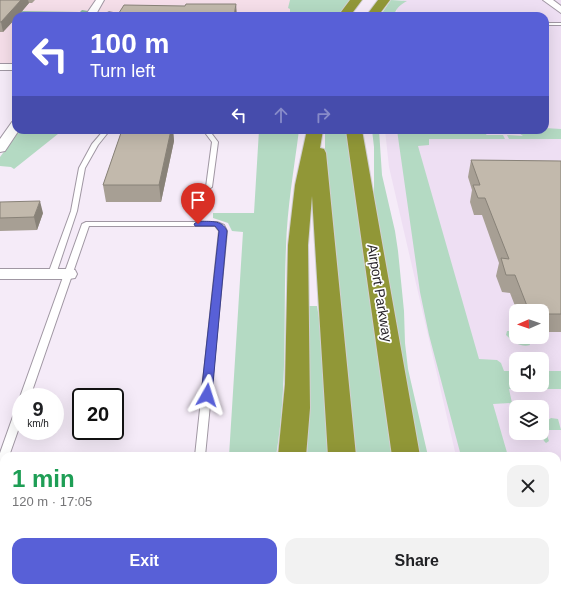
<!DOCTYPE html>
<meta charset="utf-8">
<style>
:root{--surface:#fff;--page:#f2f2f2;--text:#202124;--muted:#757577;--accent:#5860d7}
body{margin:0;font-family:Helvetica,sans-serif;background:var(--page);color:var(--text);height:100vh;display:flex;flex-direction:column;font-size:15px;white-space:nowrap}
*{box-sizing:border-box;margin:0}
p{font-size:13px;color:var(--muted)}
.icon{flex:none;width:22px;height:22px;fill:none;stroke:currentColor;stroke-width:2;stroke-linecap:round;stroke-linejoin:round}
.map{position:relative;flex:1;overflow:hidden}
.panel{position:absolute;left:0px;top:452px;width:561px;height:140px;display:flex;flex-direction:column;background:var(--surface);border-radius:12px 12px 0 0;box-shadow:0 4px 16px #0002}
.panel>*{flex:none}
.guide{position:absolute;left:12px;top:12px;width:537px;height:122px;border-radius:12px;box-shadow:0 4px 16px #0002;background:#5860d7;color:#fff;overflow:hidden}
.needle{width:26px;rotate:268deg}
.controls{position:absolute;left:509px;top:304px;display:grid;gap:8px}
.controls a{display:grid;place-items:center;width:40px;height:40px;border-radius:8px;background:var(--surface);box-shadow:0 4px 16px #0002;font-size:20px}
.speed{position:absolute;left:12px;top:388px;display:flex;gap:8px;font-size:20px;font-weight:700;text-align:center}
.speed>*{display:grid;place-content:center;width:52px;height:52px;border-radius:50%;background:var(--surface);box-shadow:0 4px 16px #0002;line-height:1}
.speed small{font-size:10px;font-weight:400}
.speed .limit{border:2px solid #111;border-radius:6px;background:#fff;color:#111}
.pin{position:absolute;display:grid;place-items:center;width:34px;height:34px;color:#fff;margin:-41px -17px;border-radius:50% 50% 50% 0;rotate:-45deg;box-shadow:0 0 4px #0007}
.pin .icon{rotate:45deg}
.me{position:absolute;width:44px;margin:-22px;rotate:6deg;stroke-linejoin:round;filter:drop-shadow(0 0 3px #0008)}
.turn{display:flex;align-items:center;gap:14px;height:84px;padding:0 12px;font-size:18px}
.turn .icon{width:52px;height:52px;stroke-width:2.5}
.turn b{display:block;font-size:28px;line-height:34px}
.lanes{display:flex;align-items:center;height:38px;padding:0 12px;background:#0003;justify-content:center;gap:20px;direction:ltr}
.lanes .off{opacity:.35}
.round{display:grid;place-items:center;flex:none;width:42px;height:42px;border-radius:12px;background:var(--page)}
.headline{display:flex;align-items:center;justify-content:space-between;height:68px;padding:0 12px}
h1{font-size:24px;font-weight:700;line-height:30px;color:#1e9e55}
.button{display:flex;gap:8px;margin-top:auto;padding:8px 12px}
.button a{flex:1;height:46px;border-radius:12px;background:var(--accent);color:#fff;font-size:16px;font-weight:700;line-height:46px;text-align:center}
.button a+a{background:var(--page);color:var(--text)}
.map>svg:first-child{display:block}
.commercial{fill:#f5dee9}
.built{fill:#eedff3;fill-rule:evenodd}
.green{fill:#b4dac3}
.forest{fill:#89b79c}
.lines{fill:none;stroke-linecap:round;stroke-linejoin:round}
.lane-casing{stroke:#a097a3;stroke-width:2}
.street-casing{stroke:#a097a3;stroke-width:2}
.highway-casing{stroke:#d0cfd0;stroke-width:2}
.lane{fill:#fff;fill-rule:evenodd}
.street{fill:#fff;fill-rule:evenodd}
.highway{fill:#919737;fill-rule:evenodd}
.wall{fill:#a79f94}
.shaded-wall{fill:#888278}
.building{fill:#c2b9ac;stroke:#888278}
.route{fill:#5860d7;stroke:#393e8c}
.labels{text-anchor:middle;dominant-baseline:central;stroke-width:3.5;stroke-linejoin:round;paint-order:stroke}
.street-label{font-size:14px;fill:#29252a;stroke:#fff}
</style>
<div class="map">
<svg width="561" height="592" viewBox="0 0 561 592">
<rect width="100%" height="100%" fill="#f5ebf8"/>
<path class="commercial" d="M0 0H296L294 16H16V70L0 69Z"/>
<path class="built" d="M403 0H561V592H488V588H557V456H456L389 167 385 130H545V16H396L397 8ZM516 311H542V337H516ZM516 359H542V385H516ZM516 407H542V433H516Z"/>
<path class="green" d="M290 0H350L338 16H290V9L288 8Z
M391 0 407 1C401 4 395 9 394 16H380Z
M545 128 561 129V139H509L507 135 523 136 515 130H545Z
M20 130H63L14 169 11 167 0 166V157Z
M259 130H299C294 169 287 208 286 247 283 317 288 387 276 456H229L243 232 232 231 228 223 213 218V213H254Z
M325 130H346L393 456H354L325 153Z
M372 130H379L382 175 395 231 398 251 404 311 405 343 408 369 428 456H420L413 423 374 200V147Z
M397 130H489L486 135H503L505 139H429V145L418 146 479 359 497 360 501 363 504 371H516V385H542V371H561V389H509L512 403 493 404 508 456H461L429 335 420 292Z
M308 306H317L322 336 330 456H307L309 400Z
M507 331H516V337H527L530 345C521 348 512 341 506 335Z
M551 418 558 419 561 430H545L549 441 546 443C540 438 542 431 542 424Z
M4 518V551L3 555 4 556V571H0V521Z
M68 588H247L246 592H75Z
M292 588H338V592H291Z
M367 588H412L413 592H368Z
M496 588H547L548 592H498Z"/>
<path class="forest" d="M82 10 88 11 85 16H16L12 11 80 12Z"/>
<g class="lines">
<defs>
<path id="lane" d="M109 12 113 13 108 16H102Z
M545 23H561V25H545Z
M104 130H110L98 145 85 168 77 211 56 274 52 276H49L48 274 71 211 79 168 92 144Z
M203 130H209L218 142 212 187 209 189 206 187 212 142Z
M86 222H217L224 225 227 231 205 456H195L219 231 215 226H89L30 397H21V398L20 397 82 224Z
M21 404V422L9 456H4V469L0 471V453L16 408 18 405Z
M0 496H4V506H0Z"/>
<path id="street" d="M96 0H104L95 16H85Z
M543 0H553L561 6V13Z
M0 64H16V70H0Z
M16 121V130H19L5 151 0 152V139L12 122Z
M0 269H69L75 270 77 274 75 278 69 279H0Z
M4 585V588H48L50 592H4L2 588Z"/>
<path id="highway" d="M350 0H362L350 16H338Z
M378 0H390L378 16H366Z
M307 130H323L320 148 324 149 326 153 356 456H328L312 196 308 245 310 408 306 456H278L285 384 288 245 295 185Z
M346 130H362L420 456H392Z
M250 588H282L281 592H249Z
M336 588H368V592H336Z
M412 588H444L445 592H413Z"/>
</defs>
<use href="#lane" class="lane-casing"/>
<use href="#street" class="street-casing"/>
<use href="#highway" class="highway-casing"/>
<use href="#lane" class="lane"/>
<use href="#street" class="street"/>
<use href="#highway" class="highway"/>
</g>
<path class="wall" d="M0 0H35L32 3H29L18 16H16V18L3 32H0Z
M122 130H173L174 141 161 202H106L103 185Z
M471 160 561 161V332H542V311H517L510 293 502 292 496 276 499 263 482 215H474L470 202 472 190 468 177Z
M0 202 43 213 37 230 0 231Z"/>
<path class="shaded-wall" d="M21 0H28L29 3 18 16H16V18L3 32 1 22Z
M236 4 237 16H234Z
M171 130H173L174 141 161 202 159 185Z
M40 201 43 213 37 230 34 217Z"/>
<path class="building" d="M0 0H21L1 22H0Z
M186 4H236L234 16H117L124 5 185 6Z
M122 130H171L159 185H103Z
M471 160 561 161V314H542V311H529L515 275H506L501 258 509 259 485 198H478L473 185H480Z
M40 201 34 217 0 218V202Z"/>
<path class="route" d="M198 221C209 222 222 219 227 231L212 395 210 397H203L201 395 219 231 215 226H195L194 224Z"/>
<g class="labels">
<g class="street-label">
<text transform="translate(380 293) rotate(81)">Airport Parkway</text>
</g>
</g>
</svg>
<div class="controls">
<a><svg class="needle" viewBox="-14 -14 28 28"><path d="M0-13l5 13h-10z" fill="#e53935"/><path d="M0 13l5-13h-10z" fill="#757577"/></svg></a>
<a><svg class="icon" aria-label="sound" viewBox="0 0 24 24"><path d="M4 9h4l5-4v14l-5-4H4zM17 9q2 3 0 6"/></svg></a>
<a><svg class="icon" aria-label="layers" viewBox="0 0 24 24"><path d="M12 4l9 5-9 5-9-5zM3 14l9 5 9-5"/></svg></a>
</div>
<div class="speed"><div>9<small>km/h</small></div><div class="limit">20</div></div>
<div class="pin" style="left:198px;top:224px;background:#d93025"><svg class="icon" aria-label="arrive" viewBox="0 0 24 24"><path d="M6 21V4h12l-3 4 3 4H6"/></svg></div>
<svg class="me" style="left:207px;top:395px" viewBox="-20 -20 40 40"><path d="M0-17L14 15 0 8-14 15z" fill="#5860d7" stroke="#fff" stroke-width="4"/></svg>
<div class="guide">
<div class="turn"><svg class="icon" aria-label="left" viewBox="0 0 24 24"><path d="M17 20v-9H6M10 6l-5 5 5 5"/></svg><div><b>100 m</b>Turn left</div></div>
<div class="lanes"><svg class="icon" aria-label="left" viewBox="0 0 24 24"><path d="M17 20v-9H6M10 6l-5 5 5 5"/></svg><svg class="icon off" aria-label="ahead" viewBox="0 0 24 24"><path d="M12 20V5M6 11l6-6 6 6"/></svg><svg class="icon off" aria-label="right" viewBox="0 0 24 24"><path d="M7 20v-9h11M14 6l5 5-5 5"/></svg></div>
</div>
<section class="panel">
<div class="headline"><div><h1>1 min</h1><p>120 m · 17:05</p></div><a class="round"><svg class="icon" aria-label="close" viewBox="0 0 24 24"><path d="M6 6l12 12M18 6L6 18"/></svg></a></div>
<div class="button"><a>Exit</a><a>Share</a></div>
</section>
</div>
